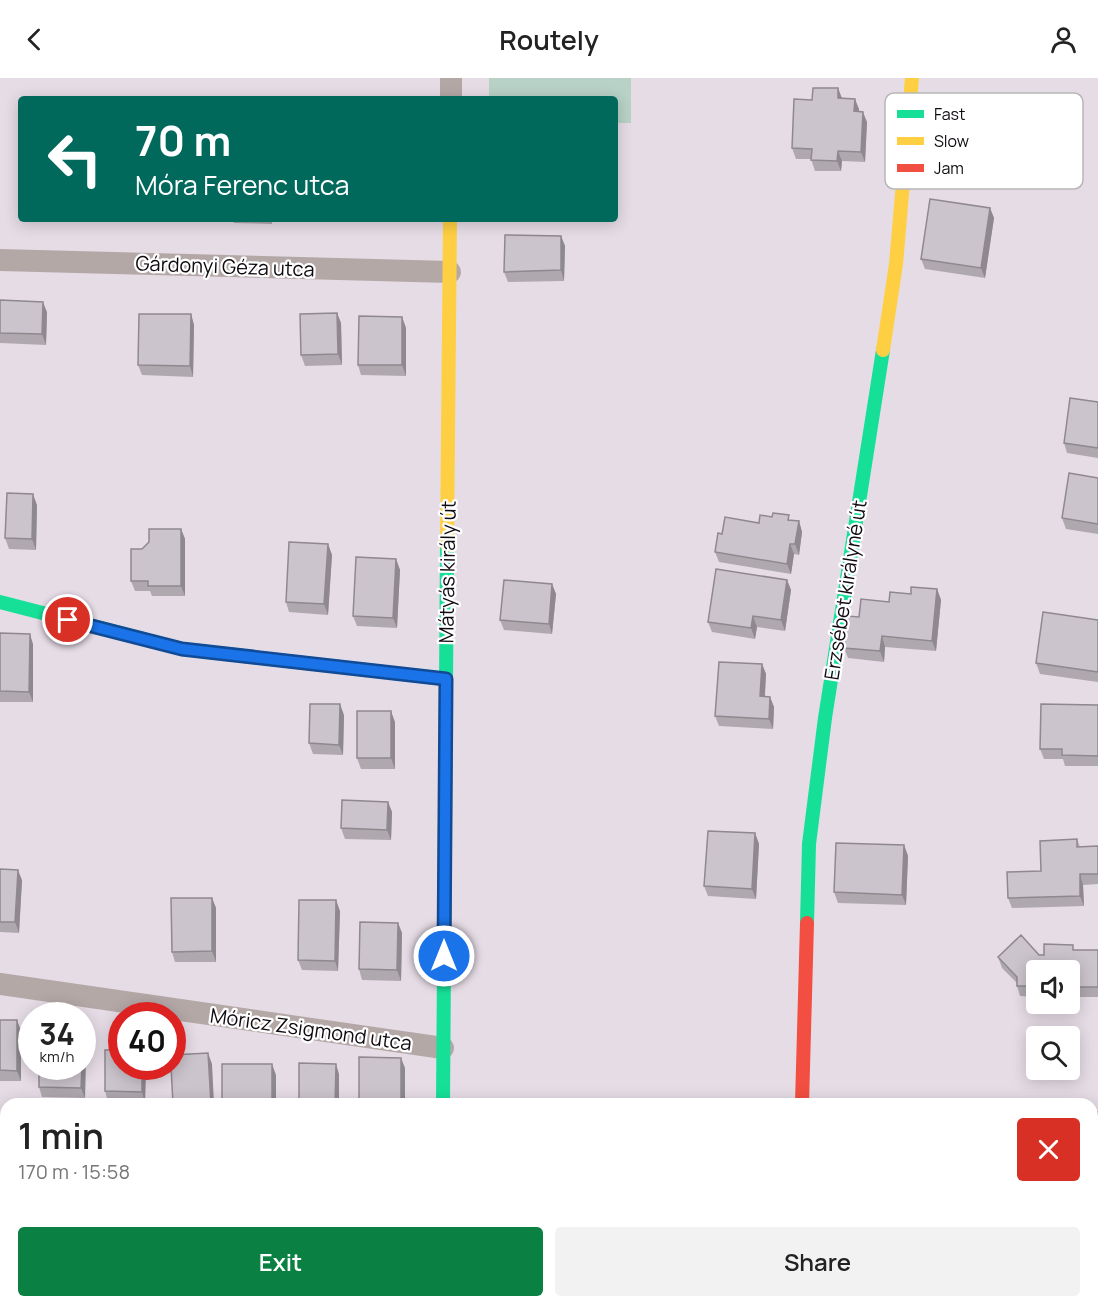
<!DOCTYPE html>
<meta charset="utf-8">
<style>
:root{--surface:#fff;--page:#f2f2f2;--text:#222;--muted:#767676;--accent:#0b8043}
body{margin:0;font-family:Manrope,sans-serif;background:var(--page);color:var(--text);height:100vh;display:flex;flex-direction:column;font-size:22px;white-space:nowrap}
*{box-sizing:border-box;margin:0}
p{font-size:20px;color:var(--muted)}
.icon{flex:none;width:33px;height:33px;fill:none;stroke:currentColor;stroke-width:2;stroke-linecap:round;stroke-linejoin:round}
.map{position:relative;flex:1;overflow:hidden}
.side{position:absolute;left:0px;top:1020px;width:1098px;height:210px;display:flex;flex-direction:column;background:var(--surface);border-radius:18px 18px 0 0;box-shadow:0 3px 15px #0003}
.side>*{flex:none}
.banner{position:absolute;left:18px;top:18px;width:600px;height:126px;border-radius:6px;box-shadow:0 3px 15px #0003;background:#00695c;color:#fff;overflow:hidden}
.tools{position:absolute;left:1026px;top:882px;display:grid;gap:12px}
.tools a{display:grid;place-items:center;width:54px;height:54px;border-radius:6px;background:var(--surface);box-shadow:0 3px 15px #0003;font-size:30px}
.speed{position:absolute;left:18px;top:924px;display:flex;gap:12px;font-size:30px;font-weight:700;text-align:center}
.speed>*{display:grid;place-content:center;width:78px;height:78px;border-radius:50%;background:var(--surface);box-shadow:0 3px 15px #0003;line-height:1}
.speed small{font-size:15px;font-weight:400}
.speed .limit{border:9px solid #d22;background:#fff;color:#111}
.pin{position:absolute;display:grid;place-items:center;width:51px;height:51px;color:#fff;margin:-26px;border:3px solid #fff;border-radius:50%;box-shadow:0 2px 6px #0007}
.me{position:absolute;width:66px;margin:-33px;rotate:0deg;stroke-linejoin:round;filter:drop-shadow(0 0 4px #0008)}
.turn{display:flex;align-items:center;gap:21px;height:126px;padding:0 18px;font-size:27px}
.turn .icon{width:78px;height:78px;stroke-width:2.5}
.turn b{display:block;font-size:42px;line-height:51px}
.round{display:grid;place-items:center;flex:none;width:63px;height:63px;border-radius:6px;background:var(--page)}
.summary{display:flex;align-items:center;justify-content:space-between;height:102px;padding:0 18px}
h1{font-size:36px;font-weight:600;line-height:45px}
.button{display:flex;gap:12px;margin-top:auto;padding:12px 18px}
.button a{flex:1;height:69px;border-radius:6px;background:var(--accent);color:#fff;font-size:24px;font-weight:600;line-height:69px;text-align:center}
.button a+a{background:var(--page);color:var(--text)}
header{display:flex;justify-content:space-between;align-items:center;height:78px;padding:0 18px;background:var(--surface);font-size:27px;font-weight:600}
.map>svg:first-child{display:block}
.green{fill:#b8d2c7}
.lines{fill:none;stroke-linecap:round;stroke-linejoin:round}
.street{stroke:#b4a8a7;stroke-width:22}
.fast{stroke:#16e098;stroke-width:14}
.slow{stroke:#ffcf43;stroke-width:14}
.jam{stroke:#f24e42;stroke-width:14}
.wall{fill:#afa9af}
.shaded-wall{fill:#8f898f}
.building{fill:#ccc4cc;stroke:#8f898f;stroke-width:1.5}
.route-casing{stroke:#114b97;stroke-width:15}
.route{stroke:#1a73e8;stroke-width:10}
.labels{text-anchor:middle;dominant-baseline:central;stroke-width:4.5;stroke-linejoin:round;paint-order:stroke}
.street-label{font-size:20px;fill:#0f0a10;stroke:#fff}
.key{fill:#fff;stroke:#b7b6b7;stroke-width:1.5}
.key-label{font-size:16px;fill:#0f0a10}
</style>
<header><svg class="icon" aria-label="back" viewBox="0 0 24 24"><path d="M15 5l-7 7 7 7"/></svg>Routely<svg class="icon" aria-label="person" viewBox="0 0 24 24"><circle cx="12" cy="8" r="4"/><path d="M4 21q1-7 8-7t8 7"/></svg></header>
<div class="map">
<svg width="1098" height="1230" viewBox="0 0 1098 1230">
<rect width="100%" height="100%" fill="#e6dce6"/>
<path class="green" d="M489 0H631V45H615V21H489Z"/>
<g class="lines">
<path class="street" d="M451 21V0
M0 182 450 194
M0 906 443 970
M441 1230V1224
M797 1230V1224"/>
<path class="fast" d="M0 524 182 571 446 601
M807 845 809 766 825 640 883 272
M443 1026 447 467"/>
<path class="slow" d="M883 272 896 186 912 0
M447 467 450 141"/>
<path class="jam" d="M802 1026 807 845"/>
</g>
<path class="wall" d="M838 10 842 20 859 31V34L867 44 865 84 842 83 841 93H815L811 81H796L792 70 812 22Z
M990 130 994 140 985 200 925 191 921 181Z
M232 141H272V146L234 145Z
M561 158 565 168 564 203 508 204 504 194Z
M0 222 47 234 46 267 0 265Z
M337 235 341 245 342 287 305 288 301 277Z
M191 236 194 247 193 299 142 297 138 287Z
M402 239 406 250V298L361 297 358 287Z
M1098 324V380L1067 375 1064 365Z
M1098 400V456L1066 451 1062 440Z
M37 427 36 472 9 471 5 460Z
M790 442 799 443 802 454 799 477 794 476 791 496 719 484 715 474 722 456 759 445Z
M181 451 185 461V518H152L150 513H135L131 503 142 471Z
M328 466 332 477 328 537 289 534 286 524Z
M396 481 400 492 397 550 357 548 353 538Z
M787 502 791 512 785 553 757 549 755 561 712 554 708 544Z
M552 506 556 516 552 556 504 552 500 542Z
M937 511 941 522 936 573 885 569 884 584 848 580 844 570 859 539 889 524 911 516Z
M1098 542V604L1040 596 1036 585Z
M0 555 33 566V624H0Z
M762 586 766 596 765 619H770L774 629 773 651 719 648 715 638Z
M1098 627V688H1065L1063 681H1044L1040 671Z
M344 637 343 677 313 676 309 665Z
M395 644V691H361L357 680Z
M388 724 392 734 391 762 345 761 341 750Z
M755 755 759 766 756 821 708 818 704 808Z
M1077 761 1080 769 1098 768V806L1083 807 1084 828 1012 830 1008 820Z
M904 767 908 778 906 827 838 825 834 814Z
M0 791 22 802 19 855 0 854Z
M212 820 216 830V884H175L172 874Z
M340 833 338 893 302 892 298 882Z
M398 845 402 855 401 903 362 902 359 891Z
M1075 872H1098V919H1070V892H1036V919L1020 918 1017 908V905L1002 890 998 879 1044 877Z
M0 942 21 953V1003H0Z
M82 963 86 973 85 1020 42 1019 39 1009Z
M122 988H146L145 1025 108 1024 105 1013Z
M1092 1033 1098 1034V1075H1092Z
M827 1224H898V1228H828Z"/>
<path class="shaded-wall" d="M838 10 842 21 838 20Z
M855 21 859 31 858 44 854 33Z
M863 34 867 44 865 84 861 74Z
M838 73 842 83 841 93 837 83Z
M990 130 994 140 985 200 981 190Z
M561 158 565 168 564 203 561 192Z
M43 224 47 234 46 267 42 256Z
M337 235 341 245 342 287 338 276Z
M191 236 194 247 193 299 190 288Z
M402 239 406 250V298L402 287Z
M33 416 37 427 36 472 32 461Z
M799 443 802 454 799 477 795 466Z
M181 451 185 461V518L181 508Z
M328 466 332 477 328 537 324 526Z
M790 466 794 476 791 496 787 486Z
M396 481 400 492 397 550 393 540Z
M787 502 791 512 785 553 781 542Z
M552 506 556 516 552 556 549 546Z
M937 511 941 522 936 573 932 563Z
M753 538 757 549 755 561 751 550Z
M30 556 33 566V624L29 614Z
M882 558 885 569 884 584 880 573Z
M762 586 766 596 764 629 760 618Z
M770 619 774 629 773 651 769 641Z
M340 626 344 637 343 677 339 667Z
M391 633 395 644V691L391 680Z
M388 724 392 734 391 762 387 752Z
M755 755 759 766 756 821 752 811Z
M904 767 908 778 906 827 902 817Z
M18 792 22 802 19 855 15 844Z
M1080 796 1083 807 1084 828 1080 818Z
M212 820 216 830V884L212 873Z
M336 822 340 833 338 893 335 883Z
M398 845 402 855 401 903 397 892Z
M17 942 21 953V1003L17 993Z
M82 963 86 973 85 1020 81 1010 82 988Z
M208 975 212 986 214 1026H211Z
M401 980 405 990V1026H401Z
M272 986 276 997V1026H272Z
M336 986 339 996V1026H335Z
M142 988H146L145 1025 142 1014Z
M10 1224H13V1230H10Z"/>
<path class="building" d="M813 10H838V20L855 21 854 33 863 34 861 74 838 73 837 83 811 82 812 71 792 70 794 21 812 22Z
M930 121 990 130 981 190 921 181Z
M505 157 561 158V192L504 194Z
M0 222 43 224 42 256 0 255Z
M337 235 338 276 301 277 300 236Z
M139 236H191L190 288 138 287Z
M359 238 402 239V287H358Z
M1070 320 1098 324V370L1064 365Z
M1069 395 1098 400V446L1062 440Z
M7 415 33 416 32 461 5 460Z
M773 435 789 437 788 442 799 443 795 466H790L787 486 715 474 718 455 722 456 725 439 759 445 760 437 772 439Z
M149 451H181V508H148V503H131V471H142L149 464Z
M289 464 328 466 324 526 286 524Z
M356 479 396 481 393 540 353 538Z
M716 491 787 502 781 542 753 538 751 550 708 544Z
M504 502 552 506 549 546 500 542Z
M911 509 937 511 932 563 882 558 880 573 844 570 847 538 859 539 861 521 889 524 890 514 911 516Z
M1043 534 1098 542V594L1036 585Z
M0 555 30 556 29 614 0 613Z
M719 584 762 586 760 618 770 619 769 641 715 638Z
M310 626H340L339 667 309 665Z
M1041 626 1098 627V678L1062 677V671H1040Z
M357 633H391V680H357Z
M342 722 388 724 387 752 341 750Z
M708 753 755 755 752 811 704 808Z
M1077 761V769L1098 768V796H1080V818L1008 820 1007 794 1041 793 1040 763Z
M836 765 904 767 902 817 834 814Z
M0 791 18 792 15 844H0Z
M171 820H212V873L172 874Z
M299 822H336L335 883 298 882Z
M360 844 398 845 397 892 359 891Z
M1021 857 1039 877H1044V866L1073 867V872H1098V909H1070V892H1036V908H1017V899L998 879Z
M0 942H17V993L0 992Z
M105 972H122V988H142V1014L105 1013Z
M208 975 211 1026H173L171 988H172V977Z
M359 979 401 980V1026H359Z
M299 985 336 986 335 1026H299Z
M222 986H272V1026H222Z
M39 988H82L81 1010 39 1009Z
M1092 1033 1098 1034V1065H1092Z
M0 1173H6V1224H10V1230H0Z
M251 1228 302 1229V1230H251Z
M1093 1228V1230H1029Z"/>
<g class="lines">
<defs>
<path id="route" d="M68 542 182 571 446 601 444 878"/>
</defs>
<use href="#route" class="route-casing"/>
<use href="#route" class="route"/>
</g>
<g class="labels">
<g class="street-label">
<text transform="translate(225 188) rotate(2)">Gárdonyi Géza utca</text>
<text transform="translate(447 494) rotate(-89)">Mátyás király út</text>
<text transform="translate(845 512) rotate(-81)">Erzsébet királyné út</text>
<text transform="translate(311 951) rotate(8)">Móricz Zsigmond utca</text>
</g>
</g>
<rect x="885" y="15" width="198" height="96" rx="9" class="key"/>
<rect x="897" y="32" width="27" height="8" fill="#16e098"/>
<rect x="897" y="59" width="27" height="8" fill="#ffcf43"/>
<rect x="897" y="86" width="27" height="8" fill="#f24e42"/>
<g class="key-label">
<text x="934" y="42">Fast</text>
<text x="934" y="69">Slow</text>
<text x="934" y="96">Jam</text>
</g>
</svg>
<div class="tools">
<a><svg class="icon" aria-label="sound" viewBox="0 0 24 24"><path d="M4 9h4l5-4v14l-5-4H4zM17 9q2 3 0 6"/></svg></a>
<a><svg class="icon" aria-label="search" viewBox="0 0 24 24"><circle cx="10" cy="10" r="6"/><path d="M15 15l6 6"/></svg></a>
</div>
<div class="speed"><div>34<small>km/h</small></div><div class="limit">40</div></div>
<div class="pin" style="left:68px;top:542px;background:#d93025"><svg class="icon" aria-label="arrive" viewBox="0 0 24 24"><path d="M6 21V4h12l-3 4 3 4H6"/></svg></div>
<svg class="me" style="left:444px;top:878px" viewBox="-20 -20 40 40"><circle r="17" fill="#1a73e8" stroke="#fff" stroke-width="3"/><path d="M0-11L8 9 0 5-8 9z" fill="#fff"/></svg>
<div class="banner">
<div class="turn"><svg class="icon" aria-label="left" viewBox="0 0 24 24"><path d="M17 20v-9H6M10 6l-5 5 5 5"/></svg><div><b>70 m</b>Móra Ferenc utca</div></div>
</div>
<section class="side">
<div class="summary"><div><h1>1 min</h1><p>170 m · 15:58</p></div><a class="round" style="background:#d93025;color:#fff"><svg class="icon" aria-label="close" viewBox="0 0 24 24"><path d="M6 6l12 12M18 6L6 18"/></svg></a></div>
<div class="button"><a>Exit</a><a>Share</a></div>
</section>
</div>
